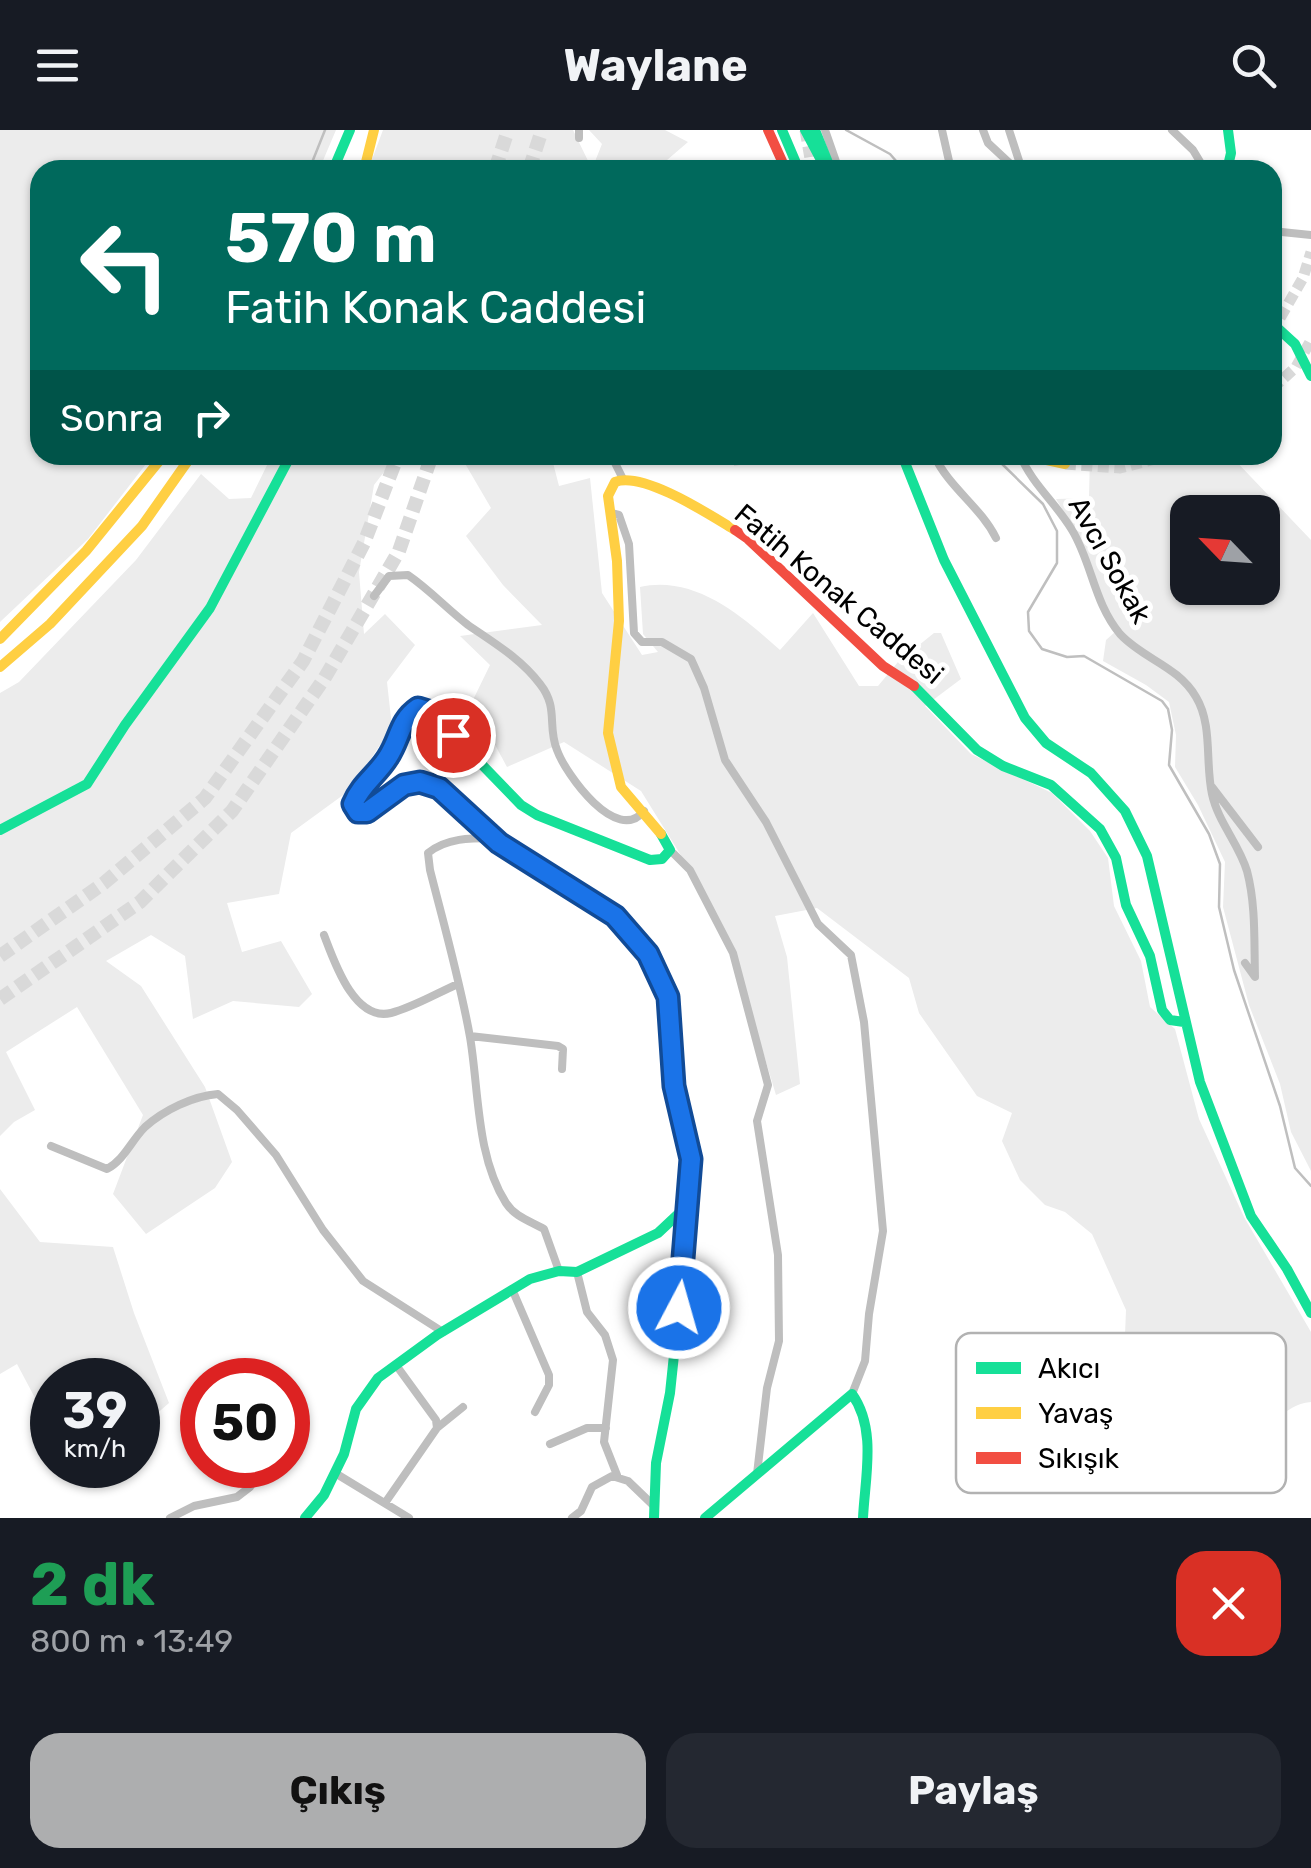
<!DOCTYPE html>
<html lang="tr">
<meta charset="utf-8">
<style>
:root{--surface:#171b24;--page:#242831;--text:#f1f3f6;--muted:#9ea1a6;--accent:#adaeaf}
body{margin:0;font-family:Rubik,sans-serif;background:var(--page);color:var(--text);height:100vh;display:flex;flex-direction:column;font-size:38px;white-space:nowrap}
*{box-sizing:border-box;margin:0}
p{font-size:32px;color:var(--muted)}
.icon{flex:none;width:55px;height:55px;fill:none;stroke:currentColor;stroke-width:2;stroke-linecap:round;stroke-linejoin:round}
.map{position:relative;height:1388px;overflow:hidden}
.drawer{display:flex;flex-direction:column;background:var(--surface);flex:1}
.drawer>*{flex:none}
.banner{position:absolute;left:30px;top:30px;width:1252px;height:305px;border-radius:30px;box-shadow:0 2px 8px #0004;background:#00695c;color:#fff;overflow:hidden}
.needle{width:65px;rotate:295deg}
.controls{position:absolute;left:1170px;top:365px;display:grid;gap:20px}
.controls a{display:grid;place-items:center;width:110px;height:110px;border-radius:20px;background:var(--surface);box-shadow:0 2px 8px #0004;font-size:50px}
.speed{position:absolute;left:30px;top:1228px;display:flex;gap:20px;font-size:50px;font-weight:700;text-align:center}
.speed>*{display:grid;place-content:center;width:130px;height:130px;border-radius:50%;background:var(--surface);box-shadow:0 2px 8px #0004;line-height:1}
.speed small{font-size:25px;font-weight:400}
.speed .limit{border:15px solid #d22;background:#fff;color:#111}
.pin{position:absolute;display:grid;place-items:center;width:85px;height:85px;color:#fff;margin:-42px;border:5px solid #fff;border-radius:50%;box-shadow:0 2px 10px #0007}
.me{position:absolute;width:110px;margin:-55px;rotate:6deg;stroke-linejoin:round;filter:drop-shadow(0 0 8px #0008)}
.turn{display:flex;align-items:center;gap:35px;height:210px;padding:0 30px;font-size:45px}
.turn .icon{width:130px;height:130px;stroke-width:2.5}
.turn b{display:block;font-size:70px;line-height:85px}
.then{display:flex;align-items:center;height:95px;padding:0 30px;background:#0003;gap:20px;font-size:38px}
.round{display:grid;place-items:center;flex:none;width:105px;height:105px;border-radius:30px;background:var(--page)}
.headline{display:flex;align-items:center;justify-content:space-between;height:170px;padding:0 30px}
h1{font-size:60px;font-weight:700;line-height:75px;color:#1e9e55}
.cta{display:flex;gap:20px;margin-top:auto;padding:20px 30px}
.cta a{flex:1;height:115px;border-radius:30px;background:var(--accent);color:#111;font-size:40px;font-weight:700;line-height:115px;text-align:center}
.cta a+a{background:var(--page);color:var(--text)}
header{display:flex;justify-content:space-between;align-items:center;height:130px;padding:0 30px;background:var(--surface);font-size:45px;font-weight:700}
.map>svg:first-child{display:block}
.green{fill:#ececec;fill-rule:evenodd}
.lines{fill:none;stroke-linecap:round;stroke-linejoin:round}
.stream{stroke:#bfbfbf;stroke-width:2.5}
.primary-tunnel{stroke:#d9d9d9;stroke-width:11;stroke-dasharray:11 5.5;stroke-linecap:butt}
.highway-tunnel{stroke:#d9d9d9;stroke-width:14;stroke-dasharray:14 7;stroke-linecap:butt}
.street{stroke:#bebebe;stroke-width:8}
.fast{stroke:#16e098;stroke-width:10}
.slow{stroke:#ffcf43;stroke-width:10}
.jam{stroke:#f24e42;stroke-width:10}
.route-casing{stroke:#114b97;stroke-width:25}
.route{stroke:#1a73e8;stroke-width:18}
.labels{text-anchor:middle;dominant-baseline:central;stroke-width:10;stroke-linejoin:round;paint-order:stroke}
.street-label{font-size:28px;fill:#000;stroke:#fff}
.key{fill:#fff;stroke:#b2b2b2;stroke-width:2.5}
.key-label{font-size:28px;fill:#000}
</style>
<header><svg class="icon" aria-label="menu" viewBox="0 0 24 24"><path d="M4 6h16M4 12h16M4 18h16"/></svg>Waylane<svg class="icon" aria-label="search" viewBox="0 0 24 24"><circle cx="10" cy="10" r="6"/><path d="M15 15l6 6"/></svg></header>
<div class="map">
<svg width="1311" height="1388" viewBox="0 0 1311 1388">
<rect width="100%" height="100%" fill="#fff"/>
<path class="green" d="M0 0H336L319 40H40V325H153L88 409 0 492Z
M383 0H573L592 39 602 14 589 0H665L688 12 660 36 663 40H368Z
M272 325H397L374 355 359 442 364 504 385 484 415 515 387 552 392 597 350 660 291 703 279 764 227 773 242 822 281 811 312 864 299 877 233 871 193 889 185 826 151 805 106 831 141 856 205 957 232 1032 215 1058 146 1104 113 1064 143 985 77 877 6 922 35 980 14 992 0 1006V563L19 552 136 430 201 344 229 369 251 368Z
M460 325H551L559 356 590 348 602 463 642 525 658 522 643 504 640 457C695 445 742 486 780 520L813 483 859 556H878L898 532 934 503H941L961 549 925 576 971 624 1052 663 1090 701 1108 728 1114 776 1141 831 1150 877 1175 899 1199 989 1244 1087 1311 1202V1272C1295 1273 1289 1281 1275 1288 1239 1306 1227 1299 1199 1272L1178 1283 1153 1252 1155 1233 1125 1205 1126 1180 1092 1104 1065 1082 1045 1075 1020 1050 1002 1011 1012 983 977 966 919 883 909 848 817 778 775 786 787 827 800 954 776 965 733 823 690 740 641 661 564 612 507 637 472 572 490 535 460 506 542 495 503 455 466 406 491 378Z
M738 325H802L734 336V326Z
M1090 325H1230L1311 410V1041L1291 1002 1280 954 1249 875 1223 777 1225 732 1198 675 1175 637 1176 605 1169 572 1146 555 1103 531 1106 510 1115 502 1075 400 1056 369 1089 368ZM1188 382H1262V458H1188Z
M0 1059 40 1112 113 1117 134 1183 169 1273 138 1300V1250H52V1300L17 1234 0 1244Z"/>
<g class="lines">
<path class="stream" d="M846 0 890 24 897 32V40
M309 40 325 0
M998 325 1000 332 1043 374 1057 401V433L1028 482 1029 501 1042 519 1067 527 1084 526 1162 571 1168 579 1172 600 1169 635 1209 704 1220 734 1219 777 1234 840 1280 976 1295 1038 1311 1056"/>
<path class="primary-tunnel" d="M805 0 812 40
M1272 202 1303 148 1311 122
M1272 259 1296 237 1311 210
M1065 334 1120 338 1171 325"/>
<path class="highway-tunnel" d="M495 40 508 0
M529 40 542 0
M0 826 104 753 205 668 303 531 364 413 398 325
M0 869 140 772 232 681 324 549 399 421 432 325"/>
<path class="street" d="M825 0 839 40
M942 0 951 40
M983 0 988 13 1017 40
M1009 0 1022 40
M1172 0 1193 20 1205 40
M579 8V0
M1272 101 1311 105
M611 325 623 349
M934 325C949 358 980 376 996 408
M1020 325C1032 354 1056 373 1072 400 1092 433 1094 473 1120 504 1143 529 1178 536 1196 567 1213 595 1205 633 1212 664 1218 692 1239 714 1247 741 1256 775 1254 812 1255 847L1245 833
M611 383 619 385 629 414 634 503 642 512H662L691 529 704 558 725 630 766 692 818 794 851 825 864 892 883 1101 869 1184 865 1231 852 1264
M374 466 389 446 408 445C430 460 447 479 468 495 494 513 520 528 540 554 559 578 547 596 557 620 566 645 617 715 644 681
M1212 657 1258 717
M493 708C471 708 446 708 428 723L430 740C444 795 460 851 470 907 479 960 476 1026 506 1073 515 1087 530 1091 544 1099L559 1141
M670 720 690 740 733 823 768 955 757 991 778 1125 779 1211 767 1258 757 1344
M324 805C334 831 354 892 391 883 414 877 437 863 458 854
M470 906 558 916 563 919 562 939
M51 1016 107 1039C124 1030 131 1011 145 997 164 980 193 966 218 964L237 980 276 1025 323 1100 363 1151 443 1202
M577 1142 587 1182 605 1205 613 1230 604 1312 617 1345
M512 1159 549 1245V1255L535 1282
M634 1181 679 1178
M437 1298 463 1277
M550 1314 587 1298H606
M335 1343 409 1388
M385 1373 437 1298 436 1290 396 1235
M170 1388 194 1376 237 1367 250 1357 260 1335
M572 1388 581 1381 592 1357 612 1346 628 1351 654 1376"/>
<path class="fast" d="M782 0 799 40
M805 0 822 32
M815 0 831 40
M333 40 350 0
M1227 40 1231 23 1228 0
M1272 193 1295 214 1311 246
M902 325 944 430 1025 588 1046 613 1091 643 1125 681 1147 726 1200 952 1251 1086 1287 1139 1311 1183
M914 556 977 620 1003 636 1051 655 1100 699 1116 728 1126 775 1150 826 1162 880 1170 890 1184 892
M0 700 87 654 125 595 210 478 291 325
M305 1388 324 1365 344 1324 356 1279 378 1248 437 1205 530 1149 559 1141 577 1142 658 1103 689 1074
M654 1388 656 1333 670 1263 690 1073 691 1029 674 955 667 867 648 823 615 786 499 713 439 658 420 652 404 655 367 682H358L353 675 388 627 407 589 418 578 431 582 521 675 537 685 650 730 662 729 670 720 661 704
M705 1388 852 1264C877 1299 865 1347 863 1388"/>
<path class="slow" d="M364 40 374 0
M1024 325 1065 334
M0 509 86 421 164 325
M0 537 50 494 142 396 192 325
M661 704 621 657 608 603 619 491 617 431 608 366 615 352C643 341 710 385 735 400"/>
<path class="jam" d="M768 0 786 40
M735 400 748 409 883 536 914 556"/>
</g>
<g class="lines">
<defs>
<path id="route" d="M453 605 431 582 418 578C399 591 400 609 388 627 377 645 361 654 353 674L358 682H367L404 655 420 652 439 658 499 713 615 786 648 824 668 867 674 956 691 1029 679 1178"/>
</defs>
<use href="#route" class="route-casing"/>
<use href="#route" class="route"/>
</g>
<g class="labels">
<g class="street-label">
<text transform="translate(1110 430) rotate(61)">Avcı Sokak</text>
<text transform="translate(839 464) rotate(40)">Fatih Konak Caddesi</text>
</g>
</g>
<rect x="956" y="1203" width="330" height="160" rx="15" class="key"/>
<rect x="976" y="1232" width="45" height="12" fill="#16e098"/>
<rect x="976" y="1277" width="45" height="12" fill="#ffcf43"/>
<rect x="976" y="1322" width="45" height="12" fill="#f24e42"/>
<g class="key-label">
<text x="1038" y="1248">Akıcı</text>
<text x="1038" y="1293">Yavaş</text>
<text x="1038" y="1338">Sıkışık</text>
</g>
</svg>
<div class="controls">
<a><svg class="needle" viewBox="-14 -14 28 28"><path d="M0-13l5 13h-10z" fill="#e53935"/><path d="M0 13l5-13h-10z" fill="#9ea1a6"/></svg></a>
</div>
<div class="speed"><div>39<small>km/h</small></div><div class="limit">50</div></div>
<div class="pin" style="left:453px;top:605px;background:#d93025"><svg class="icon" aria-label="arrive" viewBox="0 0 24 24"><path d="M6 21V4h12l-3 4 3 4H6"/></svg></div>
<svg class="me" style="left:679px;top:1178px" viewBox="-20 -20 40 40"><circle r="17" fill="#1a73e8" stroke="#fff" stroke-width="3"/><path d="M0-11L8 9 0 5-8 9z" fill="#fff"/></svg>
<div class="banner">
<div class="turn"><svg class="icon" aria-label="left" viewBox="0 0 24 24"><path d="M17 20v-9H6M10 6l-5 5 5 5"/></svg><div><b>570 m</b>Fatih Konak Caddesi</div></div>
<div class="then">Sonra<svg class="icon" aria-label="right" viewBox="0 0 24 24"><path d="M7 20v-9h11M14 6l5 5-5 5"/></svg></div>
</div>
</div>
<section class="drawer">
<div class="headline"><div><h1>2 dk</h1><p>800 m · 13:49</p></div><a class="round" style="background:#d93025;color:#fff"><svg class="icon" aria-label="close" viewBox="0 0 24 24"><path d="M6 6l12 12M18 6L6 18"/></svg></a></div>
<div class="cta"><a>Çıkış</a><a>Paylaş</a></div>
</section>
